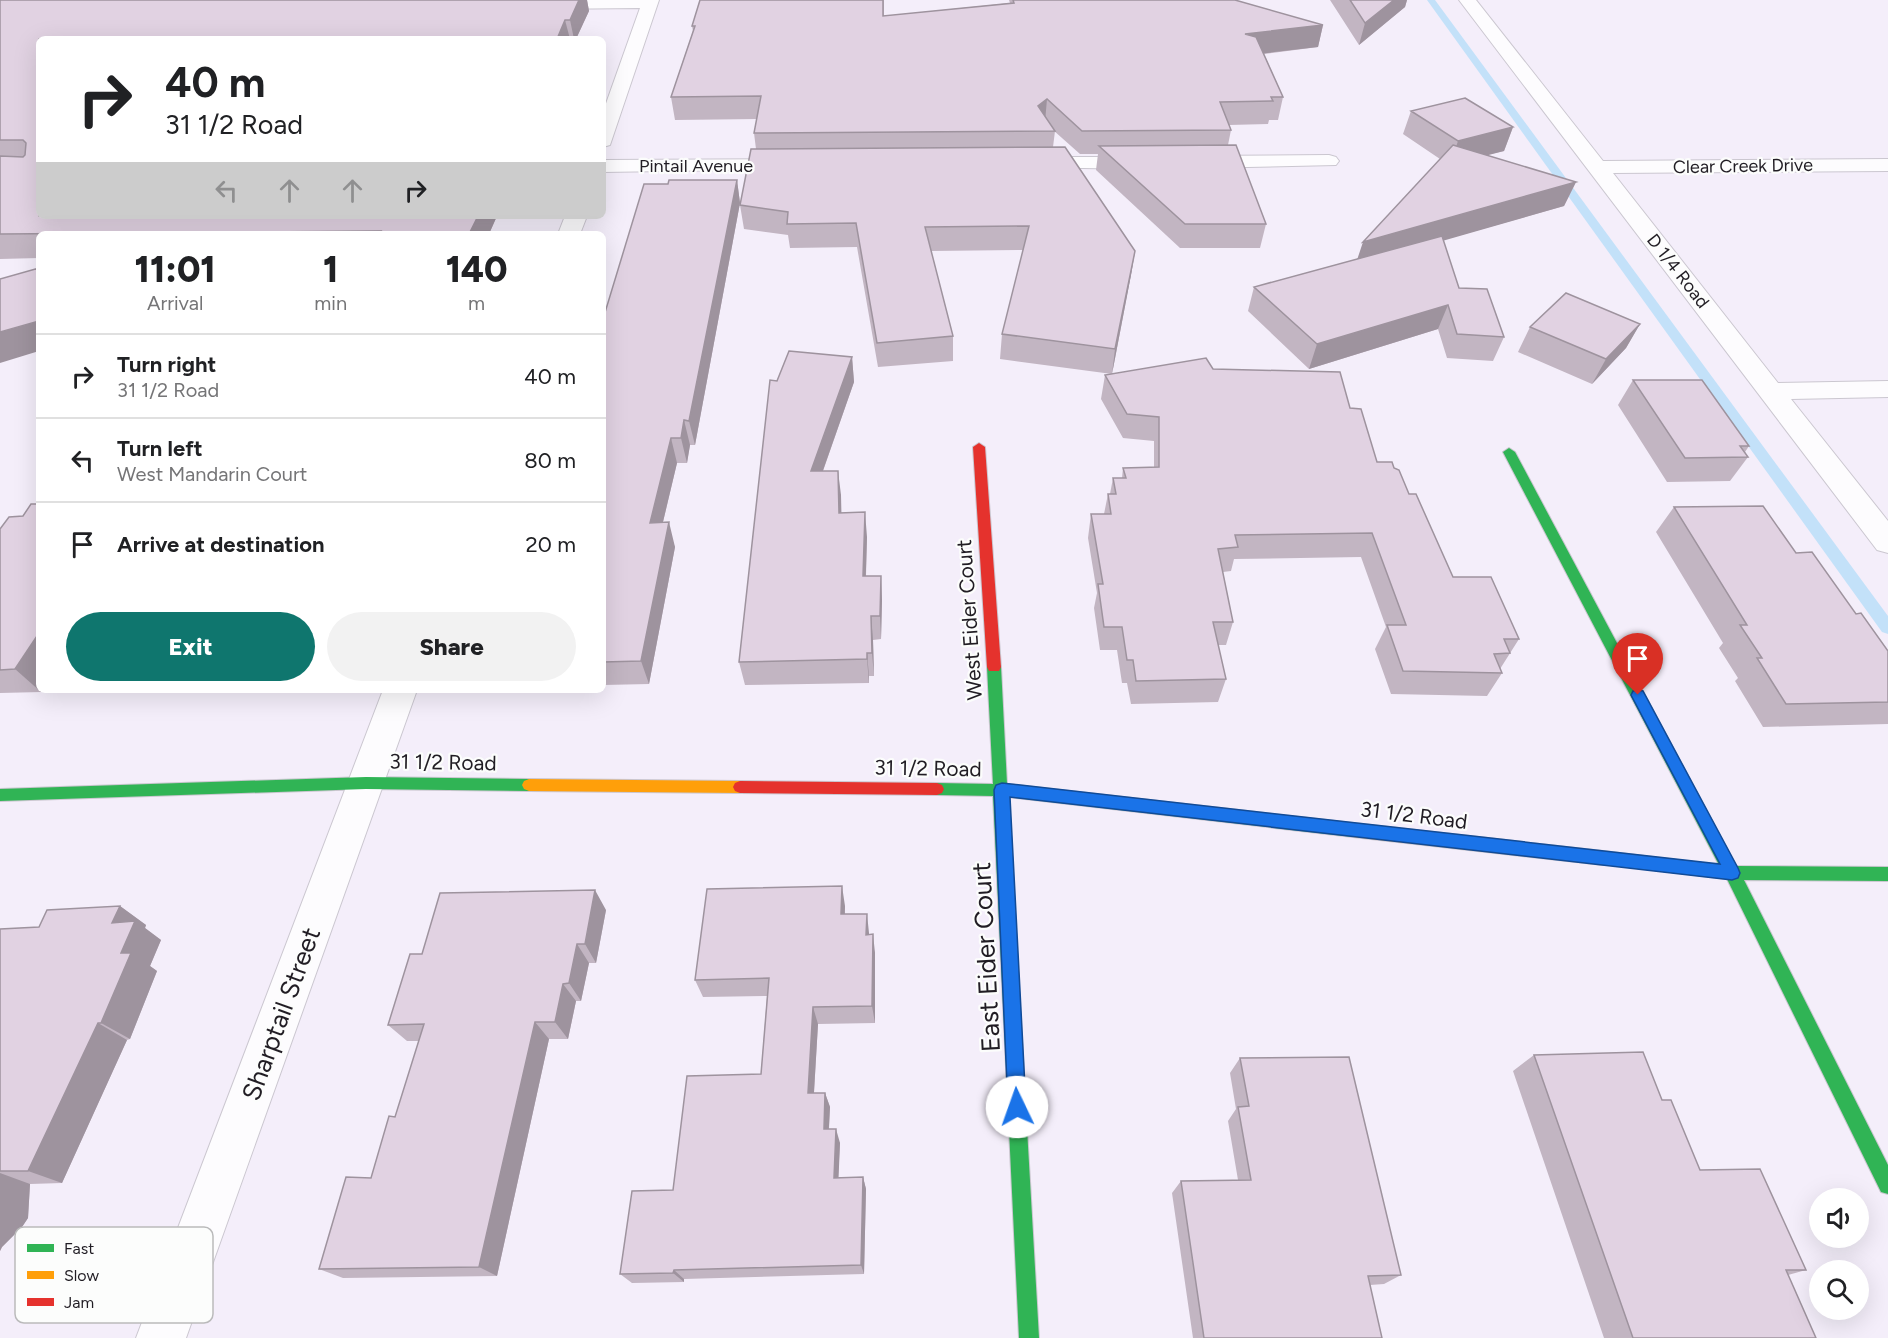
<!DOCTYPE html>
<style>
:root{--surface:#fff;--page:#f2f2f2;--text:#202124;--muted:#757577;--line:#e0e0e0;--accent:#0f766e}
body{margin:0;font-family:Figtree,sans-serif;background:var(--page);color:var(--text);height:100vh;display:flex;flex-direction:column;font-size:22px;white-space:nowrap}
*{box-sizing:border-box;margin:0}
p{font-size:20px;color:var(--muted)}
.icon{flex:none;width:33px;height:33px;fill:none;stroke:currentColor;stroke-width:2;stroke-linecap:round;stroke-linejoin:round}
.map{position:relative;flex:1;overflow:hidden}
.side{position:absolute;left:36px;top:231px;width:570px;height:462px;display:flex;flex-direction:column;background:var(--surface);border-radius:9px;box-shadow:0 6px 24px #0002}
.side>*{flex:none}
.banner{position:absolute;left:36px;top:36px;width:570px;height:183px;border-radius:9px;box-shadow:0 6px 24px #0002;background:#fff;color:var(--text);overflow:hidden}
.tools{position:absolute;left:1809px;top:1188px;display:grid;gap:12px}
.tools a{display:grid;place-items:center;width:60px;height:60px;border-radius:50%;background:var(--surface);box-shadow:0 6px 24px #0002;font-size:30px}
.pin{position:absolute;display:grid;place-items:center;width:51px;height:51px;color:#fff;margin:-62px -26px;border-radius:50% 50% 50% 0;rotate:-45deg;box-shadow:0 0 6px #0007}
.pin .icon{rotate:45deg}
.me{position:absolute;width:66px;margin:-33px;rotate:357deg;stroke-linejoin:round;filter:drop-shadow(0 0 4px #0008)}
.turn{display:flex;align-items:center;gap:21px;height:126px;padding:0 30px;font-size:27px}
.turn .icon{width:78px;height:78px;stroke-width:2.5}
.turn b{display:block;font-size:42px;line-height:51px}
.lanes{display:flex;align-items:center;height:57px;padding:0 30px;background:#0003;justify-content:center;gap:30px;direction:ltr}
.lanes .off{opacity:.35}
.eta{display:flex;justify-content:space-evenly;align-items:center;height:102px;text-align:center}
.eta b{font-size:36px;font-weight:800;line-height:42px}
.button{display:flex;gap:12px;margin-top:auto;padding:12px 30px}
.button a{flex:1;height:69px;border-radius:36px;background:var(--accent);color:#fff;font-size:24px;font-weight:800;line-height:69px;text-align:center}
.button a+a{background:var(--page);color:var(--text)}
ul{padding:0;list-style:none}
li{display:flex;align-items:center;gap:18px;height:84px;padding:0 30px;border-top:2px solid var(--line)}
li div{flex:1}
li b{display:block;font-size:22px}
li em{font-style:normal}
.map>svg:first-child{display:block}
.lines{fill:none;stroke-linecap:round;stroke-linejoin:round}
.stream{fill:#c3e1f9;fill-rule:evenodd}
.street-casing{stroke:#cbc7d0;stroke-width:2}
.fast-casing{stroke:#cbc7d0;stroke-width:2}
.slow-casing{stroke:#cbc7d0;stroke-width:2}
.jam-casing{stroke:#cbc7d0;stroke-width:2}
.street{fill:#fdfcfe;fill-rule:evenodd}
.fast{fill:#30b455;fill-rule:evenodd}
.slow{fill:#ff9f0a;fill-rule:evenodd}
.jam{fill:#e5322d;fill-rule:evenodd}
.wall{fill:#c2b5c2}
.shaded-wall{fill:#9e939e}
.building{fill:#e1d2e2;stroke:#9e939e;stroke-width:1.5}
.route{fill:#1a73e8;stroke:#114b97;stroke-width:1.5}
.labels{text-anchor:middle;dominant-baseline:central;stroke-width:4.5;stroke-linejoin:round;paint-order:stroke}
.far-street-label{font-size:18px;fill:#211d24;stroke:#fcfdfc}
.street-label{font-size:21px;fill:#211d24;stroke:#fcfdfc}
.near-street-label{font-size:26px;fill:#211d24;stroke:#fcfdfc}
.key{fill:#fcfdfc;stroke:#bababb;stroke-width:1.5}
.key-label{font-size:16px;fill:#211d24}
</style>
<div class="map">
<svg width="1888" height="1338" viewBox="0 0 1888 1338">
<rect width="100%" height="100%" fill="#f4eefa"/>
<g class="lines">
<path class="stream" d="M1427 0H1435L1888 616V634L1882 632Z"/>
<defs>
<path id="street" d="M540 0H659L610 145 603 147V112L640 8 544 9 538 8 535 4Z
M1459 0H1476L1603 161 1888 159V171L1613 173 1778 383 1888 381V397L1791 399 1888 521V553L1877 550Z
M1329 155 1336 157 1339 161 1336 165 1199 168 1192 166 1189 162 1192 158 1199 156Z
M1031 157H1141L1148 159 1151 163 1148 167 1141 169 1024 167 1021 163 1024 159Z
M793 159 800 161 803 165 800 169 603 172V160Z
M565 216H587L580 234H558Z
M383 690H417L186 1338H136Z"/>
<path id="fast" d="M1509 448 1515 452 1736 866 1888 867V881L1744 880 1888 1165V1194L1881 1192 1727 879 1598 863 1595 858 1598 853 1603 851 1719 865 1503 452Z
M994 662 999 663 1001 667 1007 784 1353 823 1358 825 1361 830 1358 835 1353 837 1008 797 1039 1338H1019L993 796 937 795 932 793 930 789 932 785 937 783 993 784 987 667 989 663Z
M366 777 529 779 534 781 536 785 534 789 529 791 366 789 0 801V789Z"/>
<path id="slow" d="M529 779 740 781 745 783 747 787 745 791 740 793 529 791 524 789 522 785 524 781Z
M1353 823 1603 851 1608 853 1611 858 1608 863 1603 865 1353 837 1348 835 1345 830 1348 825Z"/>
<path id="jam" d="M979 443 985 447 1001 667 999 671H989L987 667 973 447Z
M740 781 937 783 942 785 944 789 942 793 937 795 740 793 735 791 733 787 735 783Z"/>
</defs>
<use href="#street" class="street-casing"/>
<use href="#fast" class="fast-casing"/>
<use href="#slow" class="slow-casing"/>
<use href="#jam" class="jam-casing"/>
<use href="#street" class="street"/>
<use href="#fast" class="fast"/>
<use href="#slow" class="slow"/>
<use href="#jam" class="jam"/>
</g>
<path class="wall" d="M0 0H587L589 11 576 39H39V216H497L489 234H39V258L0 259Z
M700 0H884V16L1010 3 1009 0H1235L1323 25 1318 47 1264 54 1283 97 1278 120H1269L1268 124 1229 125 1231 130 1228 145 1266 224 1260 248H1180L1096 170 1098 154H1080L1053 130 1055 131 1053 147 1135 251 1131 275 1112 374 1000 359 1002 334 1023 250 931 251 953 336V361L878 367 857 247 790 248 788 235 744 229 740 205 756 149 754 133 757 119 675 120 671 97 693 31 692 26Z
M1330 0H1407L1405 7 1359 45Z
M1411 111 1513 127 1504 151 1486 155 1576 182 1564 206 1443 240 1459 288 1504 337 1493 361 1447 358 1438 329 1309 369 1248 311 1254 287 1357 259 1440 159 1403 134Z
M737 180 740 203 695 445H690L687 463H677L663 522 675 547 649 684 603 685V319L668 184Z
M1640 324 1626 348 1592 384 1518 352 1530 327Z
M852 357 854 382 823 471 841 495V513L867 537 866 576H881L882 600 881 639 873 640 874 676H869V683L745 685 739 662 777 381Z
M1213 369 1350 408 1377 462 1394 468 1453 577 1519 639 1500 669 1502 673 1487 696 1391 694 1375 649 1386 627 1361 557 1234 559 1231 571 1223 572 1233 622 1226 645H1218L1226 679 1218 702 1131 704 1127 683H1122L1117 650H1100L1094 608 1097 593 1088 538 1091 514H1104L1108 494H1110L1113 478H1122L1123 468H1154V441L1123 438 1101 399 1105 375Z
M1633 380 1749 446 1745 452 1748 457 1730 481 1667 482 1618 405Z
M1674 507 1796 553 1856 614 1888 651V724L1763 727 1735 681 1738 678 1719 648 1723 643 1656 532Z
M0 529 41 692 0 693Z
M143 690H188L144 691Z
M120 906 146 925 145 928 161 940 150 966 157 971 130 1039 127 1040 62 1183 30 1184 28 1218 22 1227 2 1247 0 1251V929L39 927Z
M845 906V914L869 935 875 953V1023L818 1024 814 1093H825L830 1107 829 1129 840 1143 838 1178 863 1177 866 1189 864 1274 684 1279V1282L632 1283 620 1274 673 1190 761 1074 767 996 703 997 695 980Z
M606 910 596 963H589L581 1001H576L568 1039H549L497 1276 343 1278 319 1269 371 1178 395 1117 419 1041H407L388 1025 422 954Z
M1534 1055 1662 1100 1700 1170 1806 1270 1788 1275 1816 1338H1604L1513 1071Z
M1240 1058 1401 1275 1384 1284 1370 1285 1382 1338H1193L1172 1193 1181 1181 1238 1180 1228 1121 1236 1109 1230 1073Z"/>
<path class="shaded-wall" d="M579 0H587L589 11 576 39H574L570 20Z
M1394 0H1407L1405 7 1359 45 1365 23Z
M565 20 570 39H557Z
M1323 25 1318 47 1241 56 1245 34Z
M1047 99 1045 122 1038 106Z
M1513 127 1504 151 1450 165 1458 141Z
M737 180 740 203 695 445 689 421Z
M1576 182 1564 206 1355 266 1363 242Z
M478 216H497L489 234H469Z
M1135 251 1131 275 1112 374 1115 349Z
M1448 305 1438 329 1309 369 1317 344Z
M39 321V351L0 363V332Z
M1640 324 1626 348 1592 384 1606 359Z
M852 357 854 382 814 496 811 471Z
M684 420 690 445 687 463 681 438Z
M671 438 677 463 657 547 650 523Z
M838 471 841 495 842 537 839 513Z
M865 512 867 537 865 600 863 576Z
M669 522 675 547 649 684 641 661Z
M881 576 882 600 881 639 880 616Z
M871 616 873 640 874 676 872 653Z
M39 633V690H42L41 692 15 669Z
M867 653 869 676V683L867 659Z
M842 886 845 906 844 933 841 914Z
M595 890 606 910 596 963 585 944Z
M120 906 146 925 145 928 161 940 150 966 157 971 130 1039 101 1023 121 953 112 923Z
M867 914 869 933V953L866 935Z
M873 934 875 953V1023L872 1006Z
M577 944 589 963 581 1001 569 983Z
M563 984 576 1001 568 1039 555 1022Z
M813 1007 818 1024 813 1108 808 1093Z
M535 1022 549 1039 497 1276 479 1267Z
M98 1023 127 1040 62 1183 28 1171Z
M825 1093 830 1107 828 1143 824 1129Z
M836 1129 840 1143 838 1190 834 1178Z
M0 1173 30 1184 28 1218 22 1227 2 1247 0 1251Z
M863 1177 866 1189 864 1274 861 1265Z
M674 1270 684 1279V1282L673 1273Z"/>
<path class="building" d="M0 0H579L570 20H565L557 39H39V216H478L469 234H379L381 231 0 234V156L23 157 25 155 26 143 23 140H0Z
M700 0H883V16L1014 3 1013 0H1235L1323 25 1245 34 1256 37 1283 97H1271L1273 101 1220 102 1231 130 1082 131 1047 99 1038 106 1055 131 754 133 761 96 671 97 695 26H692Z
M1350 0H1394L1365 23Z
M1465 98 1513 127 1458 141 1411 111Z
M1236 145 1266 224H1185L1099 146Z
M1453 145 1576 182 1363 242Z
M1065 147 1135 251 1115 349 1002 334 1029 226 925 227 953 336 877 343 856 223 787 224 788 212 740 205 751 149Z
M669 180H737L689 421 684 420 681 438H671L650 523 669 522 641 661 603 662V319L644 184H668Z
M1442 236 1459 288 1487 289 1504 337 1457 334 1448 305 1317 344 1254 287Z
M39 268V321L0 332V279Z
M1566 293 1640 324 1606 359 1530 327Z
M789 351 852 357 811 471H838L839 513 865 512 863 576H881L880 616H871L872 653H867V659L739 662 770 380 777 381Z
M1206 358 1213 369 1340 372 1350 408 1361 409 1377 462H1392L1394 468 1399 470 1409 494H1416L1453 577H1491L1519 639H1504L1510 653 1494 654 1502 673 1403 671 1387 625H1406L1372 533 1235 535 1238 547 1218 549 1233 622H1213L1226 679 1136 681 1133 660H1127L1122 627H1104L1098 584H1103L1091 514H1111L1108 494H1116L1113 478H1126L1123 468 1159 467V417L1127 414 1105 375Z
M1633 380H1702L1749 446H1740L1748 457 1685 458Z
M31 504H39V633L15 669 0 670V529L9 517 23 516Z
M1763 506 1796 553 1812 552 1856 614 1861 613 1888 651V702L1786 704 1757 658H1762L1740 625H1747L1674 507Z
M842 886 841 914H867L866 935 873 934 872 1006 813 1007 808 1093H825L824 1129H836L834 1178 863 1177 861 1265 674 1270 673 1273 620 1274 632 1191 673 1190 687 1076 761 1074 769 978 695 980 707 889Z
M595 890 585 944H577L569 983 563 984 555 1022H535L479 1267 319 1269 346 1177 371 1178 389 1116 395 1117 424 1024 388 1025 410 954H422L440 893Z
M120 906 112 923 135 921 121 953H131L101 1023H98L28 1171H0V929L39 927 47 910Z
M1643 1052 1662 1100H1671L1700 1170 1760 1169 1806 1270H1786L1816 1338H1633L1534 1055Z
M1349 1057 1401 1275 1368 1276 1382 1338H1204L1181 1181 1251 1180 1238 1107 1249 1106 1240 1058Z"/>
<path class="route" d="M1638 690 1643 691 1738 868 1740 873 1738 878 1732 880 1010 797 1026 1107 1024 1113 1017 1116 1011 1113 1008 1107 994 790 996 785 1002 783 1720 864 1631 695 1633 691Z"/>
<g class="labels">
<g class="far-street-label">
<text x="696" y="166">Pintail Avenue</text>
<text transform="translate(1743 166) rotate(-1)">Clear Creek Drive</text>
<text transform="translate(1678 271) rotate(52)">D 1/4 Road</text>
</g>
<g class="street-label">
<text transform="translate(969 620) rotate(-94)">West Eider Court</text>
<text transform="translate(443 762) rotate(1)">31 1/2 Road</text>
<text transform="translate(928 768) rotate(1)">31 1/2 Road</text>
<text transform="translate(1414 815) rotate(7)">31 1/2 Road</text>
</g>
<g class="near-street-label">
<text transform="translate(986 957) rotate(-93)">East Eider Court</text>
<text transform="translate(281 1014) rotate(-70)">Sharptail Street</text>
</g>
</g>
<rect x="15" y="1227" width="198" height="96" rx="9" class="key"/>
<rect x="27" y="1244" width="27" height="8" fill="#30b455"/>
<rect x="27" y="1271" width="27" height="8" fill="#ff9f0a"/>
<rect x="27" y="1298" width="27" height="8" fill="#e5322d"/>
<g class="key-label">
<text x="64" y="1254">Fast</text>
<text x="64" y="1281">Slow</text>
<text x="64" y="1308">Jam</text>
</g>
</svg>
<div class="tools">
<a><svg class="icon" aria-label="sound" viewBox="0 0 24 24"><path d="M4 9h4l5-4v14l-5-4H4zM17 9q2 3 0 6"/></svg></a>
<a><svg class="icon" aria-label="search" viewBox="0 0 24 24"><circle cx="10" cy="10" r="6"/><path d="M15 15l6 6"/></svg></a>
</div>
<div class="pin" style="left:1638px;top:695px;background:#d93025"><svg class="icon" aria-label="arrive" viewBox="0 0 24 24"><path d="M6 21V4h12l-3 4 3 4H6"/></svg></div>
<svg class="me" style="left:1017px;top:1107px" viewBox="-20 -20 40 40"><circle r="19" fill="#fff"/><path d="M0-13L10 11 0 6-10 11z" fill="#1a73e8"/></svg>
<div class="banner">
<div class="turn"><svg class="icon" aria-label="right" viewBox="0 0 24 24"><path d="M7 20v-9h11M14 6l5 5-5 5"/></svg><div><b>40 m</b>31 1/2 Road</div></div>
<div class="lanes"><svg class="icon off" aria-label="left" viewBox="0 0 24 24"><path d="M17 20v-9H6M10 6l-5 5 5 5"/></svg><svg class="icon off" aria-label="ahead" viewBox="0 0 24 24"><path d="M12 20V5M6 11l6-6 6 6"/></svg><svg class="icon off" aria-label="ahead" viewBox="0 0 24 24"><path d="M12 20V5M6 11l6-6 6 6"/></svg><svg class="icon" aria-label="right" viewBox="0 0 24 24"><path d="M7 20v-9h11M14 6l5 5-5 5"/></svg></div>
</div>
<section class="side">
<div class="eta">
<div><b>11:01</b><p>Arrival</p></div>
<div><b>1</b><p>min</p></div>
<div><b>140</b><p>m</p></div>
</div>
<ul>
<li><svg class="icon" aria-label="right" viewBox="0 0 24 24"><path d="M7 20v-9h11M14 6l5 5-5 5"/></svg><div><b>Turn right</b><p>31 1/2 Road</p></div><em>40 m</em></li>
<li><svg class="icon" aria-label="left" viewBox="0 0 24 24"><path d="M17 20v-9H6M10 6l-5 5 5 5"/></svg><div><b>Turn left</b><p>West Mandarin Court</p></div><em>80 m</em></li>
<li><svg class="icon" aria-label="arrive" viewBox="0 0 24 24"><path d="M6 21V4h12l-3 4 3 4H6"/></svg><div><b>Arrive at destination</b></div><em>20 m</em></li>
</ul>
<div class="button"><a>Exit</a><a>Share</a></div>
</section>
</div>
